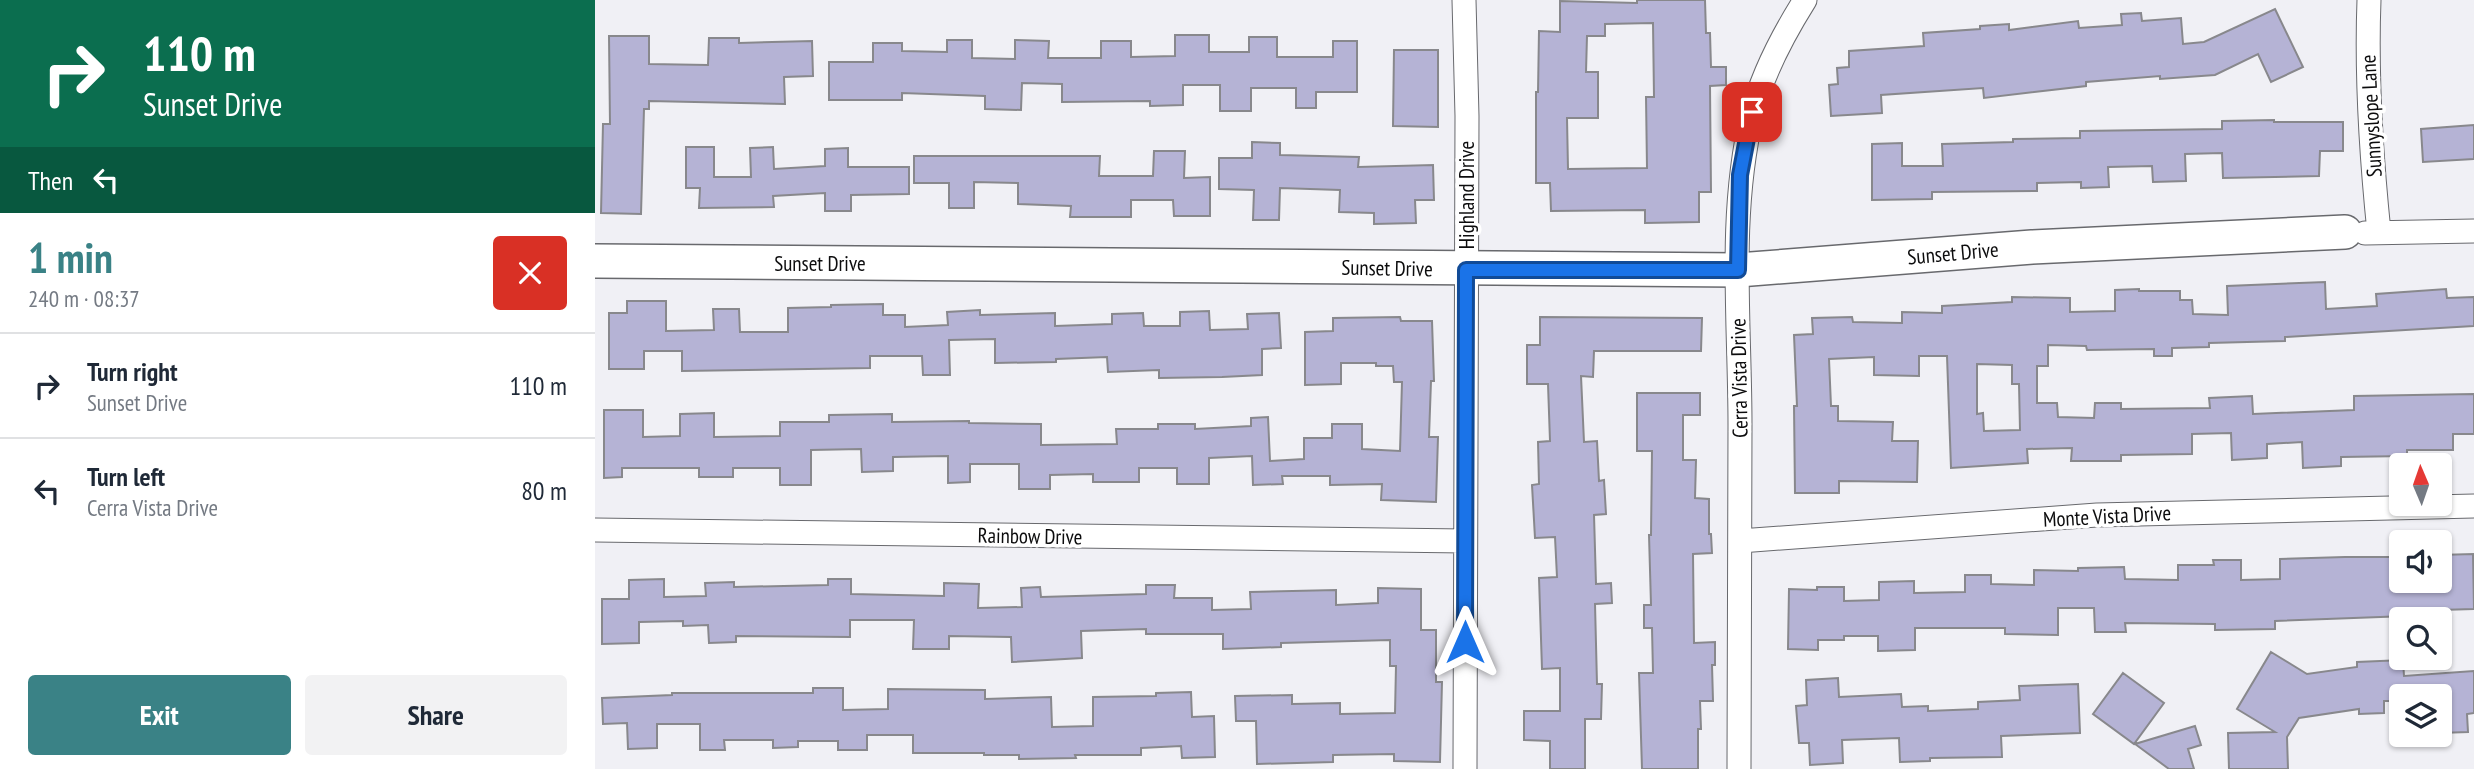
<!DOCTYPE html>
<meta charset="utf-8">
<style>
:root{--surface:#fff;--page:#f2f2f3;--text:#1f2937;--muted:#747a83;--line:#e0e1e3;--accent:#3a8286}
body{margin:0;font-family:"PT Sans Narrow",sans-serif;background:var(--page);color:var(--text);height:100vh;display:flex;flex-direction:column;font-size:26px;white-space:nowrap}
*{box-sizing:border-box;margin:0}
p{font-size:23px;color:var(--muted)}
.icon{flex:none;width:38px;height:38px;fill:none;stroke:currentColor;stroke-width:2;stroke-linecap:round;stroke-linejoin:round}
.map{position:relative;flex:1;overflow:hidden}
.side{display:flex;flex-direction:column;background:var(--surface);width:595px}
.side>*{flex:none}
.hud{background:#0b6e4f;color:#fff;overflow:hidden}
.needle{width:46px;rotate:358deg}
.tools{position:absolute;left:1794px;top:453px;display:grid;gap:14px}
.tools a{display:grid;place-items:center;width:63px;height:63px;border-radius:7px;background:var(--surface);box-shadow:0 2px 5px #0004;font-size:35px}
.pin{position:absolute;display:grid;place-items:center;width:60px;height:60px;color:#fff;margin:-30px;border-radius:14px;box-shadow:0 4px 10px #0006}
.me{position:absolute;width:77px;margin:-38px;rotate:0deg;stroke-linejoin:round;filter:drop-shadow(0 0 5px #0008)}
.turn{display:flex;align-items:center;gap:24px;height:147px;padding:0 28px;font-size:32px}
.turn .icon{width:91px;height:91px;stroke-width:2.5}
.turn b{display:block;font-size:49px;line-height:60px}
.then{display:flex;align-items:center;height:66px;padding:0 28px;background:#0003;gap:14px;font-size:26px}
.round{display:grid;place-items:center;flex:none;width:74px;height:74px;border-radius:7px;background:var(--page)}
.summary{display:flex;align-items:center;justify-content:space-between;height:119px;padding:0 28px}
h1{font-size:42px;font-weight:800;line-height:52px;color:var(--accent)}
.primary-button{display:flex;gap:14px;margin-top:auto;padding:14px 28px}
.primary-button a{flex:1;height:80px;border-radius:7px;background:var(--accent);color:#fff;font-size:28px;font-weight:800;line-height:80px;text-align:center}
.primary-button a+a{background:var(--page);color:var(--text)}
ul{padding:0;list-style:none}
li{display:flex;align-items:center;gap:21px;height:105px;padding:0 28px;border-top:2px solid var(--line)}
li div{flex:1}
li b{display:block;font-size:26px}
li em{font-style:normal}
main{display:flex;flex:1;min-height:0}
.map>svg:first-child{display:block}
.building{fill:#b5b3d5;stroke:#88888c;stroke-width:2;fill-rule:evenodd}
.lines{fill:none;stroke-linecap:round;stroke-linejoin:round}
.street-casing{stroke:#68696d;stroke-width:25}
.secondary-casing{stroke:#68696d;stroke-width:36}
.street{stroke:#fff;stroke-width:23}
.secondary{stroke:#fff;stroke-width:33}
.route-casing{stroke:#114b97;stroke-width:18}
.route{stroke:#1a73e8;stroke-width:12}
.labels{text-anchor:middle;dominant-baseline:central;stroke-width:7;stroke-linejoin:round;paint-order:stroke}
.street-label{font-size:21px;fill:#0c0c0d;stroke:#fff}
</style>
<main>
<section class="side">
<div class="hud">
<div class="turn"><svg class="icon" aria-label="right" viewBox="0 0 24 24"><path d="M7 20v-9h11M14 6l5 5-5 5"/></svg><div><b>110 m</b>Sunset Drive</div></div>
<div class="then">Then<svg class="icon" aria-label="left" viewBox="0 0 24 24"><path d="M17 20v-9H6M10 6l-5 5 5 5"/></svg></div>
</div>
<div class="summary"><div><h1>1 min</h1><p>240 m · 08:37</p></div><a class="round" style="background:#d93025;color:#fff"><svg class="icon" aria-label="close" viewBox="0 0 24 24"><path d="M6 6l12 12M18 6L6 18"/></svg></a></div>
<ul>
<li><svg class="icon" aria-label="right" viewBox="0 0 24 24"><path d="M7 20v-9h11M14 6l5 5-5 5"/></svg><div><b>Turn right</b><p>Sunset Drive</p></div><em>110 m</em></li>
<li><svg class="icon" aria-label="left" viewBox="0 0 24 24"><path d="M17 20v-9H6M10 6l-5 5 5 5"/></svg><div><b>Turn left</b><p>Cerra Vista Drive</p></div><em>80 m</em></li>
</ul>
<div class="primary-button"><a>Exit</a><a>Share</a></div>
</section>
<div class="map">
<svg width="1879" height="769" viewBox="0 0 1879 769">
<rect width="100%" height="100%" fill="#f0f0f5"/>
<path class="building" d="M1042 0H1110L1111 33H1115L1116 67H1131V85L1115 86 1116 192H1104V222L1050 223V210L956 211 955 183H941V92H943L944 31 965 32V1L1042 3ZM1058 23 1059 97H1051L1052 168 973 169 972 118H1003V72H991L992 36H1010V24Z
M1680 9 1708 67 1676 82 1663 54 1620 75 1565 79V76L1491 82V86L1389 98 1388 88 1286 95 1287 113 1236 116 1234 85 1243 84 1242 68 1254 67V51L1329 46 1328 33 1385 29V26L1414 24V30L1483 21 1484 28 1527 25 1526 14 1546 13 1547 21 1586 18 1588 44 1609 42Z
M580 35H614V52H654V37H682V57H738V41H762V92H721V108H701V88H656V111H625V85H588V105L555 106V101L467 102V84L427 83 426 110 390 109V96L307 93V100H234V62H278V43H307V51L352 52V40H377V58L420 59V40L454 41 453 58H506V41H536V57L580 56Z
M14 36H54V64L113 65 114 38H144V43L217 41 218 76 189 77 190 104 54 101V109H49L46 214 6 213 8 124H15Z
M799 50H843V127L798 126Z
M1679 120V122H1748V151H1725L1724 176 1628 178 1627 153 1590 154 1591 181 1558 182 1557 166 1513 167 1514 187 1486 188V182L1442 183V191L1337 192V199L1277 200V144L1307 143V166H1348L1347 144 1418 142V139L1485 138V131L1627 129V121Z
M1879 125V159L1828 162 1826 129Z
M657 142 685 143V155L764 157 763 167 838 165 839 200H820L821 223 779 224V213L744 212 745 190 685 188 684 220H658L659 190 624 189V158H657Z
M91 147H119V177H156L155 148 178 147 179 169 230 166V149L253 148V167H314V194L256 195V211H230V193L178 196 179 207 104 208 105 188H91Z
M559 151H590L589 178 615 177V216H579L578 200H536V217H475L476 206 423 204V183L379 182V208H354V183H319V156H505L504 176H558Z
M1730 282 1731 309 1782 306 1781 294 1851 289 1852 298 1879 297V326L1690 337V341L1614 343V347L1577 348V356H1559V349L1492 350 1491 346 1453 345V366H1442V403H1462L1463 417 1499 418 1500 403H1526V409L1615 408 1614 398 1657 396 1658 414 1759 410V396L1879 394V434H1858V450H1812V456L1746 457V466L1708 468 1707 442 1672 444V458L1637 460 1636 433 1597 434V454L1526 455V461H1476L1477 448 1432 449 1433 463 1356 468 1352 356H1324V376L1279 375V357L1234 359 1236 406H1243V421L1298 422 1297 441H1323L1322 482 1244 481V493H1200L1199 406H1202L1199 335 1218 334 1217 318 1257 317 1258 322 1307 323V312L1347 313V306L1417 302V297L1475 298V312L1520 311V290L1544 289V291H1585V300H1597L1598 314 1633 315 1632 286ZM1382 364 1417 365V384H1424L1425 430 1389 431 1388 413 1382 414Z
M32 301H71V331L119 330 118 309H144L145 332H193V308L236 307V305L288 304V315H310V327L353 325 352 312 385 310V315L460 313V326L517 324V314L548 313 549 326H585V312L614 311 615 330 653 329 652 314 684 313 686 348 667 349V375L627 377 564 378V370L513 372 512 357 461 359V362L400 363V339L354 340 355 375H328L327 356H275V368L87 371V351H49V369H14V313H32Z
M805 317 806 321H837L839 381H836L834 437H843L841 502 786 500 787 484 735 485V476H687L688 484 658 485 657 456 614 458V484H582V468H544V482H498V474L455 475V489H424V464H375V482L353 483V456L298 457V471L267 472 266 449 216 450V485H185V468H138V477H104V468H27V477L9 478V410H48V437L85 436V414L119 413V437L185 436V422H234V415L297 414V422L374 421V423L446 424V445L522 444 521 429H563V424H600V429L656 426V418L673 417 675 461 709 459V438H737V424H767V449L805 451 807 382H799L798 366H781V363H746V384L710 385V332L738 331V318Z
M945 317 1107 318 1106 351H999L998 377 986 376 989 442 1002 441 1004 481 1009 480 1011 514 999 515 1001 584 1016 583 1017 603 1000 604 1002 684H1007L1006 719H990V769H955V741L929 740V711H965V668L947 669 944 578 962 577 960 537 940 538 937 485 944 484 943 442 955 441 953 384H932V345H945Z
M1042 393H1105V415H1088V460H1101L1100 498 1114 499V534H1116L1117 553 1098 554 1099 643 1120 642V665H1117L1118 701H1105L1106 729H1103V769H1047L1044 673H1058L1057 628H1049V605H1056L1054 535H1056L1057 451H1042Z
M1878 554 1879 609 1812 611V616L1680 621V629L1620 630V624L1530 623 1531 632H1500L1499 608H1463V635L1410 634V628H1320V650L1283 651V636H1249V640H1223V650L1193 649 1194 589 1222 590V587H1249V601L1284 600V582L1319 581V593L1370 592V575H1396V584L1439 585V570L1483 571V568L1529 567 1530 579 1583 580V565H1619L1618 560H1646V580L1685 579V559L1750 557H1806V581H1844V555Z
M69 579V597L111 596 110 583 139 582V587L233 585V579H256V594L349 596V583L384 584 383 608 427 607 426 588 445 587 446 597 551 594V585H580L579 598H617V610L656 609 655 592 741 590V605L783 603V588L826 589V630H841V682H847L845 762 799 761V754L738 755V762L662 764 661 721H641L640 696 697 695V704L745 703V714L800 713 801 666H795V640L686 643V647L628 649V634H551V629L486 631 487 658 417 662 416 637 354 636V649H318L319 620H255V637L141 636V642L114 643 113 625 88 626V621L44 622V643L7 644V599H34V580Z
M1676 652 1712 674 1762 667V662L1808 660 1809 676 1879 671V713L1872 714 1873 732 1844 733V696H1806V701H1789V713L1764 714V709L1704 718 1692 737 1693 769H1634L1633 733 1680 732 1642 709Z
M1528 673 1569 703 1539 744 1498 714Z
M1243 678 1244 697 1306 694 1307 707 1333 706V711L1383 709V702L1425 700 1424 686 1483 684 1485 733 1406 736 1407 757 1335 758V761L1305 762 1304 738 1247 740 1248 763 1215 765 1214 743H1204L1201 706 1212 705 1211 680Z
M218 688H248V710L293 709V689L390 690V699L456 697 457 727 498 726V697L561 696V693L596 692 597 717 619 716 620 757 587 758 586 746 546 748V755H480L481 758 424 759V755H389V753H318V735H272V750H243V741H203V747L178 748V740H129L130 750H105V724H62V748L33 749 32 723 8 724 7 698 77 695V693H218Z
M1600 726 1606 745 1593 749 1599 769H1574L1540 744Z"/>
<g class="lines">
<defs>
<path id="street" d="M869 0 872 116 870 769
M1774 0C1771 78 1776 154 1784 232
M1770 233 1879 231
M0 530 870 541
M1145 541 1502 515 1879 506
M1144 769C1144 654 1145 540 1145 425 1145 322 1133 216 1157 115 1167 74 1188 35 1210 0"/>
<path id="secondary" d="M0 261 1143 270 1437 247 1750 232"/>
</defs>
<use href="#street" class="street-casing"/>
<use href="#secondary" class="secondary-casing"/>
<use href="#street" class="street"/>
<use href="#secondary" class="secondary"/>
</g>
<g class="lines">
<defs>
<path id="route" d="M870 642 871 270H1143L1145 175 1157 112"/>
</defs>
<use href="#route" class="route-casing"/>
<use href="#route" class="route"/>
</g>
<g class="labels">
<g class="street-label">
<text transform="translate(1776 116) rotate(-93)">Sunnyslope Lane</text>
<text transform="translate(871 195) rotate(-90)">Highland Drive</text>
<text transform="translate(1358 253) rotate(-5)">Sunset Drive</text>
<text x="225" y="263">Sunset Drive</text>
<text transform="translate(792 268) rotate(1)">Sunset Drive</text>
<text transform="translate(1144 378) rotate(-91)">Cerra Vista Drive</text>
<text transform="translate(1512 516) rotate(-3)">Monte Vista Drive</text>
<text transform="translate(435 536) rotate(1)">Rainbow Drive</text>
</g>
</g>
</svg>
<div class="tools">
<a><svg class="needle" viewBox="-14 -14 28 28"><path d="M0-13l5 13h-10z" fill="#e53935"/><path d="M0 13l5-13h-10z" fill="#747a83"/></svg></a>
<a><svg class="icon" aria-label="sound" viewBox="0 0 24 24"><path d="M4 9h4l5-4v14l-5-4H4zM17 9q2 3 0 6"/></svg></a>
<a><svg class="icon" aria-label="search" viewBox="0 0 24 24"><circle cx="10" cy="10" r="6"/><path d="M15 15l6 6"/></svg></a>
<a><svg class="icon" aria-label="layers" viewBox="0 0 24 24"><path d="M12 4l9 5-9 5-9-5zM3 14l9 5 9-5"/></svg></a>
</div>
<div class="pin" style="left:1157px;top:112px;background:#d93025"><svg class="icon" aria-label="arrive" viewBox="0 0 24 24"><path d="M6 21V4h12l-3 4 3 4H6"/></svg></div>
<svg class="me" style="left:870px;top:642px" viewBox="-20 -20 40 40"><path d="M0-17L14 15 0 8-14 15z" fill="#1a73e8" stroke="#fff" stroke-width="4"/></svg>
</div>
</main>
